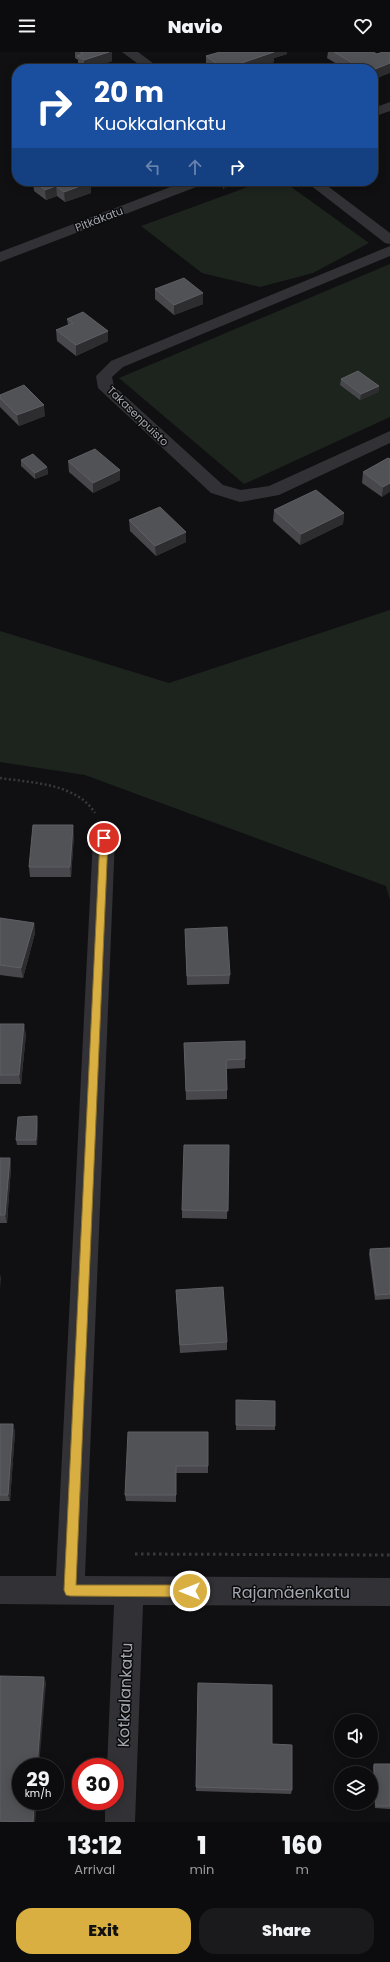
<!DOCTYPE html>
<meta charset="utf-8">
<style>
:root{--surface:#0c0c0e;--page:#1a1a1c;--text:#f1f3f6;--muted:#9a9b9e;--line:#2c2c2e;--accent:#d9af41}
body{margin:0;font-family:Poppins,sans-serif;background:var(--page);color:var(--text);height:100vh;display:flex;flex-direction:column;font-size:15px;white-space:nowrap}
*{box-sizing:border-box;margin:0}
p{font-size:13px;color:var(--muted)}
.icon{flex:none;width:22px;height:22px;fill:none;stroke:currentColor;stroke-width:2;stroke-linecap:round;stroke-linejoin:round}
.map{position:relative;height:1770px;overflow:hidden}
.panel{display:flex;flex-direction:column;background:var(--surface);flex:1}
.panel>*{flex:none}
.banner{position:absolute;left:12px;top:12px;width:366px;height:122px;border-radius:16px;box-shadow:0 2px 10px #0003,0 0 0 1px var(--line);background:#1a4fa0;color:#fff;overflow:hidden}
.buttons{position:absolute;left:334px;top:1662px;display:grid;gap:8px}
.buttons a{display:grid;place-items:center;width:44px;height:44px;border-radius:50%;background:var(--surface);box-shadow:0 2px 10px #0003,0 0 0 1px var(--line);font-size:20px}
.speed{position:absolute;left:12px;top:1706px;display:flex;gap:8px;font-size:20px;font-weight:700;text-align:center}
.speed>*{display:grid;place-content:center;width:52px;height:52px;border-radius:50%;background:var(--surface);box-shadow:0 2px 10px #0003,0 0 0 1px var(--line);line-height:1}
.speed small{font-size:10px;font-weight:400}
.speed .limit{border:6px solid #d22;background:#fff;color:#111}
.pin{position:absolute;display:grid;place-items:center;width:34px;height:34px;color:#fff;margin:-17px;border:2px solid #fff;border-radius:50%;box-shadow:0 1px 4px #0007}
.me{position:absolute;width:44px;margin:-22px;rotate:270deg;stroke-linejoin:round;filter:drop-shadow(0 0 3px #0008)}
.turn{display:flex;align-items:center;gap:14px;height:84px;padding:0 16px;font-size:18px}
.turn .icon{width:52px;height:52px;stroke-width:2.5}
.turn b{display:block;font-size:28px;line-height:34px}
.lanes{display:flex;align-items:center;height:38px;padding:0 16px;background:#0003;justify-content:center;gap:20px;direction:ltr}
.lanes .off{opacity:.35}
.eta{display:flex;justify-content:space-evenly;align-items:center;height:68px;text-align:center}
.eta b{font-size:24px;font-weight:800;line-height:28px}
.button{display:flex;gap:8px;margin-top:auto;padding:8px 16px}
.button a{flex:1;height:46px;border-radius:16px;background:var(--accent);color:#111;font-size:16px;font-weight:800;line-height:46px;text-align:center}
.button a+a{background:var(--page);color:var(--text)}
header{display:flex;justify-content:space-between;align-items:center;height:52px;padding:0 16px;background:var(--surface);font-size:18px;font-weight:800}
.map>svg:first-child{display:block}
.green{fill:#1d241e}
.lines{fill:none;stroke-linecap:round;stroke-linejoin:round}
.path-far2{stroke:#38393d;stroke-width:1.5;stroke-dasharray:1.5 2;stroke-linecap:butt}
.path-far1{stroke:#38393d;stroke-width:2.5;stroke-dasharray:2 2.5;stroke-linecap:butt}
.path{stroke:#38393d;stroke-width:3;stroke-dasharray:2.5 3.5;stroke-linecap:butt}
.minor{fill:#323236;fill-rule:evenodd}
.tertiary{fill:#323236;fill-rule:evenodd}
.wall{fill:#47474c}
.shaded-wall{fill:#2d2d30}
.building{fill:#515256;stroke:#5e5f64}
.route{fill:#d9af41;stroke:#8d722a}
.labels{text-anchor:middle;dominant-baseline:central;stroke-width:3;stroke-linejoin:round;paint-order:stroke}
.far-street-label{font-size:11px;fill:#a3a7b0;stroke:#0c0b0c}
.near-street-label{font-size:16px;fill:#a3a7b0;stroke:#0c0b0c}
</style>
<header><svg class="icon" aria-label="menu" viewBox="0 0 24 24"><path d="M4 6h16M4 12h16M4 18h16"/></svg>Navio<svg class="icon" aria-label="heart" viewBox="0 0 24 24"><path d="M12 20l-8-8c-3-5 5-10 8-4 3-6 11-1 8 4z"/></svg></header>
<div class="map">
<svg width="390" height="1770" viewBox="0 0 390 1770">
<rect width="100%" height="100%" fill="#101012"/>
<path class="green" d="M264 129H283L369 191 313 221 260 235 202 221 141 174Z
M390 212V365L244 432 119 326Z
M390 558V848L386 834 85 723 0 710V579L169 631Z"/>
<g class="lines">
<path class="path-far2" d="M223 136 243 129"/>
<path class="path-far1" d="M0 726C32 731 76 731 95 761"/>
<path class="path" d="M135 1502 390 1503"/>
<path class="minor" d="M122 0H138L161 17H145Z
M390 194V204L123 315 112 325 114 334 223 433 241 438 269 434 390 379V391L279 443 240 450 211 441 98 336 96 324 111 309Z
M104 778 111 780 115 786 85 1524 390 1526V1554L143 1553 135 1770H105V1749H115V1715H107L114 1553 0 1552V1524H56L93 786 97 780Z"/>
<path class="tertiary" d="M390 50V59L373 65V56Z
M186 129H206L204 132 0 210V200Z
M305 129H321L390 181V192L385 191Z"/>
</g>
<path class="wall" d="M75 0H112V9L89 17H82L78 14V8L75 6Z
M220 0H287V2L274 6V10L253 17H210L206 14V4Z
M328 0H373V17H345L327 6Z
M33 129H89L91 141 65 150 57 144 46 148 34 139Z
M155 237 203 252 174 263 155 247Z
M67 267 108 279V289L76 304 57 289 56 278 68 273Z
M341 327 379 334 378 340 360 348 340 333Z
M0 343 45 364 19 374 0 355Z
M390 407 382 445 362 431 363 420Z
M21 408 47 415 48 422 35 427 21 414Z
M68 409 120 418V428L93 441 69 420Z
M274 458 344 461 343 472 300 493 273 469Z
M129 468 186 490 156 504 130 479Z
M74 783 71 825H30L29 815Z
M0 866 34 871 35 881 23 926 0 923Z
M185 877 230 923 229 932 187 933Z
M0 972 26 982 21 1032H0Z
M184 991 245 1007V1016L226 1017 227 1038V1047L186 1048Z
M38 1070 37 1093H17L16 1088Z
M229 1093 227 1167 182 1166V1158Z
M0 1106H10L11 1115 7 1171H0Z
M390 1196V1247L375 1248 369 1202 370 1197Z
M176 1238 227 1290V1298L180 1301Z
M236 1348 275 1374V1378H236Z
M0 1372H13L15 1380 10 1449H0Z
M208 1380V1421H176V1450L126 1449 125 1443Z
M0 1624 46 1631 21 1749H36L35 1770H0Z
M198 1631 272 1692 292 1738 291 1742 196 1739Z
M374 1712H390V1757L375 1756 373 1715Z"/>
<path class="shaded-wall" d="M109 0H112V9L89 17H84V8Z
M274 0H287V2L274 6Z
M274 0V10L253 17H224Z
M390 11V21L373 28V18Z
M377 106 376 117 373 118V108Z
M91 130V141L65 150 64 140Z
M56 134 57 144 46 148 45 138Z
M203 241V252L174 263V253Z
M108 279V289L76 304V293Z
M379 334 378 340 360 348 361 342Z
M44 353 45 364 19 374 17 363Z
M47 415 48 422 35 427V421Z
M120 418V428L93 441V431Z
M390 431V440L382 445 383 435Z
M344 461 343 472 300 493 301 482Z
M186 480V490L156 504 155 494Z
M73 773 74 783 71 825 70 815Z
M34 871 35 881 23 926 21 916Z
M24 972 26 982 21 1032 19 1023Z
M37 1064 38 1070 37 1093 36 1088Z
M10 1106 11 1115 7 1171 5 1163Z
M0 1222 1 1226 0 1237Z
M13 1372 15 1380 10 1449 8 1443Z
M44 1625 46 1631 39 1715H37Z
M34 1749H36L35 1770H33Z"/>
<path class="building" d="M80 0H109L84 8 77 4 83 2Z
M220 0H274L224 17 206 4Z
M334 0H373L377 2 383 0H390V11L373 18V17H363Z
M373 104 377 106 373 108Z
M34 129H89L91 130 64 140 56 134 45 138Z
M184 226 203 241 174 253 155 237Z
M83 260 108 279 76 293 56 278 73 271 67 267Z
M358 319 379 334 361 342 341 327Z
M24 333 44 353 17 363 0 346V343Z
M95 397 120 418 93 431 68 409Z
M33 402 47 415 35 421 21 408Z
M388 406 390 407V431L383 435 363 420Z
M316 438 344 461 301 482 274 458Z
M160 455 186 480 155 494 129 468Z
M33 773H73L70 815H29Z
M0 866 34 871 21 916 0 913Z
M227 875 230 923 187 924 185 877Z
M0 972H24L19 1023H0Z
M245 989V1007L226 1008 227 1038 186 1039 184 991Z
M37 1064 36 1088H16L18 1065Z
M184 1093H229L228 1159 182 1158Z
M0 1106H10L5 1163H0Z
M390 1196V1242L376 1243 370 1197Z
M223 1235 227 1290 180 1293 176 1238Z
M236 1348 275 1349V1374L236 1373Z
M0 1372H13L8 1443H0Z
M128 1380H208V1414H176V1443H125Z
M0 1624 44 1625 37 1715H21V1749H34L33 1770 0 1769Z
M198 1631 272 1633V1692L292 1693V1738L196 1735Z
M374 1712H390V1754H376Z"/>
<path class="route" d="M104 782 108 786 76 1533H190L194 1535 196 1539 194 1544 190 1545 70 1544 66 1543 64 1538 100 786Z"/>
<g class="labels">
<g class="far-street-label">
<text transform="translate(99 167) rotate(-21)">Pitkäkatu</text>
<text transform="translate(138 364) rotate(44)">Takasenpuisto</text>
</g>
<g class="near-street-label">
<text x="291" y="1540">Rajamäenkatu</text>
<text transform="translate(125 1643) rotate(-88)">Kotkalankatu</text>
</g>
</g>
</svg>
<div class="buttons">
<a><svg class="icon" aria-label="sound" viewBox="0 0 24 24"><path d="M4 9h4l5-4v14l-5-4H4zM17 9q2 3 0 6"/></svg></a>
<a><svg class="icon" aria-label="layers" viewBox="0 0 24 24"><path d="M12 4l9 5-9 5-9-5zM3 14l9 5 9-5"/></svg></a>
</div>
<div class="speed"><div>29<small>km/h</small></div><div class="limit">30</div></div>
<div class="pin" style="left:104px;top:786px;background:#d93025"><svg class="icon" aria-label="arrive" viewBox="0 0 24 24"><path d="M6 21V4h12l-3 4 3 4H6"/></svg></div>
<svg class="me" style="left:190px;top:1539px" viewBox="-20 -20 40 40"><circle r="17" fill="#d9af41" stroke="#fff" stroke-width="3"/><path d="M0-11L8 9 0 5-8 9z" fill="#fff"/></svg>
<div class="banner">
<div class="turn"><svg class="icon" aria-label="right" viewBox="0 0 24 24"><path d="M7 20v-9h11M14 6l5 5-5 5"/></svg><div><b>20 m</b>Kuokkalankatu</div></div>
<div class="lanes"><svg class="icon off" aria-label="left" viewBox="0 0 24 24"><path d="M17 20v-9H6M10 6l-5 5 5 5"/></svg><svg class="icon off" aria-label="ahead" viewBox="0 0 24 24"><path d="M12 20V5M6 11l6-6 6 6"/></svg><svg class="icon" aria-label="right" viewBox="0 0 24 24"><path d="M7 20v-9h11M14 6l5 5-5 5"/></svg></div>
</div>
</div>
<section class="panel">
<div class="eta">
<div><b>13:12</b><p>Arrival</p></div>
<div><b>1</b><p>min</p></div>
<div><b>160</b><p>m</p></div>
</div>
<div class="button"><a>Exit</a><a>Share</a></div>
</section>
